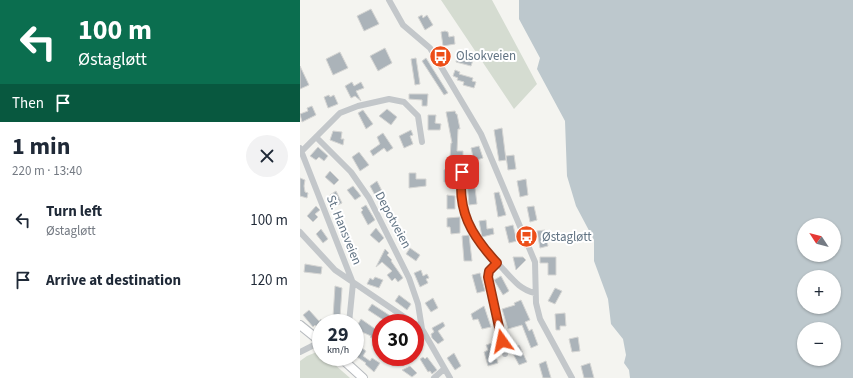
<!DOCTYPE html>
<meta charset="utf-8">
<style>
:root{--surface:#fff;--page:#f2f2f3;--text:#1f2937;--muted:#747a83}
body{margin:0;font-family:"Source Sans 3",sans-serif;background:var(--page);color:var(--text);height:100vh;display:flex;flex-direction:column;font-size:15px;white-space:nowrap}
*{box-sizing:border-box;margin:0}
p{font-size:13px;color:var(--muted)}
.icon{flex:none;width:22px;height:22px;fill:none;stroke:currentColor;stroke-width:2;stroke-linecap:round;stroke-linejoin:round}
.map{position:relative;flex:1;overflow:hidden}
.panel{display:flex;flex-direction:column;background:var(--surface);width:300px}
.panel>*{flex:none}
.banner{background:#0b6e4f;color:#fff;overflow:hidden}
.needle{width:26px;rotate:306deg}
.buttons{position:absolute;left:497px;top:218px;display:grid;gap:8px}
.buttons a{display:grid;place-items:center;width:44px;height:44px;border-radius:50%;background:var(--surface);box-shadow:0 1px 3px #0004;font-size:20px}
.speed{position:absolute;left:12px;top:314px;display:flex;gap:8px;font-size:20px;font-weight:700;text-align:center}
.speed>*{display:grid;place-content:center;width:52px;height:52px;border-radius:50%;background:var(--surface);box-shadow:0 1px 3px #0004;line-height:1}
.speed small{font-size:10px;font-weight:400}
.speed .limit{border:6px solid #d22;background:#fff;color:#111}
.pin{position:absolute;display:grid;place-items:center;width:34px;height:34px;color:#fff;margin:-17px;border-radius:8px;box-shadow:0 2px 6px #0006}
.me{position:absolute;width:44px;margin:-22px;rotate:348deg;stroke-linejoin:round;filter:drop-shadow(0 0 3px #0008)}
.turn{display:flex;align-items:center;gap:14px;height:84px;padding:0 12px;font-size:18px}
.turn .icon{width:52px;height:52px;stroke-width:2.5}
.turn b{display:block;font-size:28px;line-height:34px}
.then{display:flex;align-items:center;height:38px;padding:0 12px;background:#0003;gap:8px;font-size:15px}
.round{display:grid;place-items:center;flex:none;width:42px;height:42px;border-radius:21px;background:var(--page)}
.headline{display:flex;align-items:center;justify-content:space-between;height:68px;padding:0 12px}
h1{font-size:24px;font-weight:700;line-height:30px}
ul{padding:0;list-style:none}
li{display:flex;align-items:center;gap:12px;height:60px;padding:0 12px}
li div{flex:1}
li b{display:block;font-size:15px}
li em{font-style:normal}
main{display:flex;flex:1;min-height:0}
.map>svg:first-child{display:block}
.green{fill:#d5dcd1}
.water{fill:#bdc8cd;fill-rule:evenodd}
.building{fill:#abb3b9;stroke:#d5d5d3}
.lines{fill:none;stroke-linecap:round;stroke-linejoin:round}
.major-casing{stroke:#b6babe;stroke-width:10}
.minor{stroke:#c3c7ca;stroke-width:6}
.major{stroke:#fff;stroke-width:8}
.route-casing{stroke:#9a3310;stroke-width:10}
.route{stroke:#ed4e18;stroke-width:7}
.labels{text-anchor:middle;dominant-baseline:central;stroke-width:4;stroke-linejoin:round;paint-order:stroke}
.poi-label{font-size:13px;fill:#617383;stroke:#fff;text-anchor:start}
.street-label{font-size:13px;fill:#617383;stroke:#fff}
</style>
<main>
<section class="panel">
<div class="banner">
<div class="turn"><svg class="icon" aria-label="left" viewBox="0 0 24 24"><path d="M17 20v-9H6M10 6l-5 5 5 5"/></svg><div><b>100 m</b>Østagløtt</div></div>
<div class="then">Then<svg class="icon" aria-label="arrive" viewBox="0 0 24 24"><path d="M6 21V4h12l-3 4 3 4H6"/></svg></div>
</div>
<div class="headline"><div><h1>1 min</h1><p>220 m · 13:40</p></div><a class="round"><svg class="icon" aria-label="close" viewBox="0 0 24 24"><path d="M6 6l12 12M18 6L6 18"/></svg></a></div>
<ul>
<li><svg class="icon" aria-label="left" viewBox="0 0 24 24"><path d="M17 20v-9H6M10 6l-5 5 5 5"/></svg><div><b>Turn left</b><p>Østagløtt</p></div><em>100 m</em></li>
<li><svg class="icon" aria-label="arrive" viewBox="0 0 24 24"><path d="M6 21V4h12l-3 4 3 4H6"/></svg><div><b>Arrive at destination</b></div><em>120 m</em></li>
</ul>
</section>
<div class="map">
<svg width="553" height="378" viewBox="0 0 553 378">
<rect width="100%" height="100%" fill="#f4f4f0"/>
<path class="green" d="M141 0H192L237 84 214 109Z
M19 351 21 357H26L50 378H0V361L7 356Z"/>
<path class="water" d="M219 0H553V378H330L329 370 324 363 326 355 323 339 311 324 308 299 294 261V240L276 206 267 176 265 121 237 69 240 58 219 19ZM504 225H534V255H504ZM504 277H534V307H504ZM504 329H534V359H504Z"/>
<path class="building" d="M71 9 79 24 64 31 57 16Z
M122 15 123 18 127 15 133 25 125 30 118 17Z
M145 31 148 32 149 37 154 36 155 44 143 46 141 32Z
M85 48 92 63 78 71 70 56Z
M40 52 48 68 33 75 26 59Z
M158 53 174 57 171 66 156 62Z
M116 58 120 84 115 85 111 59Z
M126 58 148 93 144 95 122 61Z
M0 66 9 85 0 89Z
M155 70 160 72 159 74 173 78 172 81 176 82 174 88 163 85 164 82 157 80 158 78 153 76Z
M52 82 54 86 61 82 64 88 56 91 61 101 55 96 51 98 45 86Z
M109 94H128L127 106H122V100L109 99Z
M29 95 30 97 34 95 38 104 28 108 24 97Z
M12 106 16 115 2 122 0 114 8 111 7 108Z
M87 109 97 117 91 125 79 116Z
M63 110 73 124 66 129 58 113Z
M155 111 156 114H157L160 129H158L157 151H163V158H150L151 143H152L146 112Z
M128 115H136L135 123 141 124 140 130H128Z
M202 128 206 160 199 161 194 130Z
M111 130 113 135 110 136 113 144 104 148 99 136Z
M33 131 42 132 41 139H44L43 145 30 140Z
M83 133 93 148 87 152 84 148 73 156 70 151 80 144 77 137Z
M179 146 183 158 174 161 171 148Z
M18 147 28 156 24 161 19 157 16 160 10 156Z
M59 152 69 165 60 171 52 157Z
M214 155 216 169 208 170 206 156Z
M147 169 156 170 155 177H149V182H144V170Z
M30 171 39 180 34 185 25 177Z
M109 173H116V179H126V186L109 188Z
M0 178 5 180 4 186 5 192 8 193 7 198 0 196Z
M226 179 228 195 220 197 217 181Z
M174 180 177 204 169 205 167 181Z
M77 181 84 195 77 199 70 186Z
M53 186 61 196 55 200 47 190Z
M36 191 42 203 36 206 30 195Z
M199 192 206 215 198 217 194 193Z
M147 195 155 196V209H147Z
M66 205 75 220 68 225 61 212 63 210 61 208Z
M16 206 20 210 15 214 18 217 13 222 7 216Z
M234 206 237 220 230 222 227 207Z
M160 217V233L151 234 150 227H147V218Z
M186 220 187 229 193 228 194 234 182 237 179 221Z
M213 225 217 241 209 243 205 227Z
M76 228 84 238 79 243 70 235Z
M21 229 28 239 23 243 16 234Z
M245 230 248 246 240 248 237 231Z
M169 235 172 261H164L162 236Z
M110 248 120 255 116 261 106 254Z
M85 249 89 253 87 255 92 260 91 261 103 278 98 282 95 278 92 281 87 275 92 271 82 262 76 267Z
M213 257H223L226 260 216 270Z
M240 257H256V275H248V263H240Z
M5 264 22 267 21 274 4 272Z
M121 270 123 276 127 274 129 278 126 279 128 283 120 287 114 273Z
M180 273 185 291 177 293 172 275Z
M201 276 209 291 203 295 194 280Z
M75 277 83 280 79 288 67 284 70 278 73 280Z
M35 286 42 288 40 318 33 317Z
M255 288 262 291 255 304 248 301Z
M99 295 111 304 107 310 95 301Z
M133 298 138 308 131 312 125 303Z
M221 300 230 320 225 322 229 331 232 329 238 345 231 348 222 325 208 329 202 309 215 305 214 303Z
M72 304 89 315 100 323H88L68 310Z
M184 306 191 327 182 329 178 319 173 320 171 314Z
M9 310 19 321 21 319V332L15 325 13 327 3 315Z
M265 313 266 326H260V330H256L255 314Z
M61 319 81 333 78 342 70 337 71 336 55 329Z
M143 322 145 326 138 331 144 340 138 344 132 338 131 334 134 332 132 328Z
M278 337 280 351 272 352 269 339Z
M213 342 215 347 219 345 227 362 219 365 208 344Z
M55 343 66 351 63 356 70 361 72 358 80 363 74 372 65 364 66 363 57 357 58 356 55 354Z
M192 343 198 363 188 366 184 352 188 350 186 345Z
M154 353 161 366 155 370 147 358Z
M123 357 125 359 127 357 137 370 132 374 130 371 128 372 120 359Z
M246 361 251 378H243L239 364Z
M290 363 294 378H284L281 366Z
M110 366 117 373 112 377 102 370Z"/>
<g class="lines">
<defs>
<path id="major" d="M0 325 21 342
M40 357 63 378"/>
</defs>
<use href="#major" class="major-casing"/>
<path class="minor" d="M89 0 103 25 130 48 181 134 235 262 236 303 240 319 272 378
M16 137 51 172 69 198 109 278 118 304 122 329
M0 148 53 283 49 323
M1 152 40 113 58 106 89 99 104 102 118 116 122 142
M162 172C157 216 175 240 204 270 213 280 221 290 235 293
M0 232 35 270 113 323
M197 263 189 271 188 277 205 354
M115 324 122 329 150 378
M0 352 16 344 20 341
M134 378 144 369"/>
<use href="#major" class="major"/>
</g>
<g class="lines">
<defs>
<path id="route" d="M162 172C157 211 171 235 197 263L189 271 188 277 202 341"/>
</defs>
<use href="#route" class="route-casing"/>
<use href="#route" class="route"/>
</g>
<defs>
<symbol id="bus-disc" viewBox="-11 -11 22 22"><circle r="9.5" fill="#ed4e18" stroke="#fff"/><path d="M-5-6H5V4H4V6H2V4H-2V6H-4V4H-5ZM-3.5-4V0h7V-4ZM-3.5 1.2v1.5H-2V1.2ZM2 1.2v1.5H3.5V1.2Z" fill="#fff"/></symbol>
</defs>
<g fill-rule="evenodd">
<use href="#bus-disc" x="128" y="44" width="25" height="25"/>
<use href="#bus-disc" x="214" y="224" width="25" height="25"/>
</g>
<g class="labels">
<g class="poi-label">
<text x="156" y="56">Olsokveien</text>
<text x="242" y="237">Østagløtt</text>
</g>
<g class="street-label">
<text transform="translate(93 220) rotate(62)">Depotveien</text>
<text transform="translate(44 230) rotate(68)">St. Hansveien</text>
</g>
</g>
</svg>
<div class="buttons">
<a><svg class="needle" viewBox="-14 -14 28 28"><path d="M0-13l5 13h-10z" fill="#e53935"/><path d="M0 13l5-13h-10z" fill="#747a83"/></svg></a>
<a>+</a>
<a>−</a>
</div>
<div class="speed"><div>29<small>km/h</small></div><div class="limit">30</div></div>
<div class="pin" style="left:162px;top:172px;background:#d93025"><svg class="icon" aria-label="arrive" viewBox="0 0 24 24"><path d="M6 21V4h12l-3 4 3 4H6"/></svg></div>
<svg class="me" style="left:202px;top:341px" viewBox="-20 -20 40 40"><path d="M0-17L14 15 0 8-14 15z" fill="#ed4e18" stroke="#fff" stroke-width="4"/></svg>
</div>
</main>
